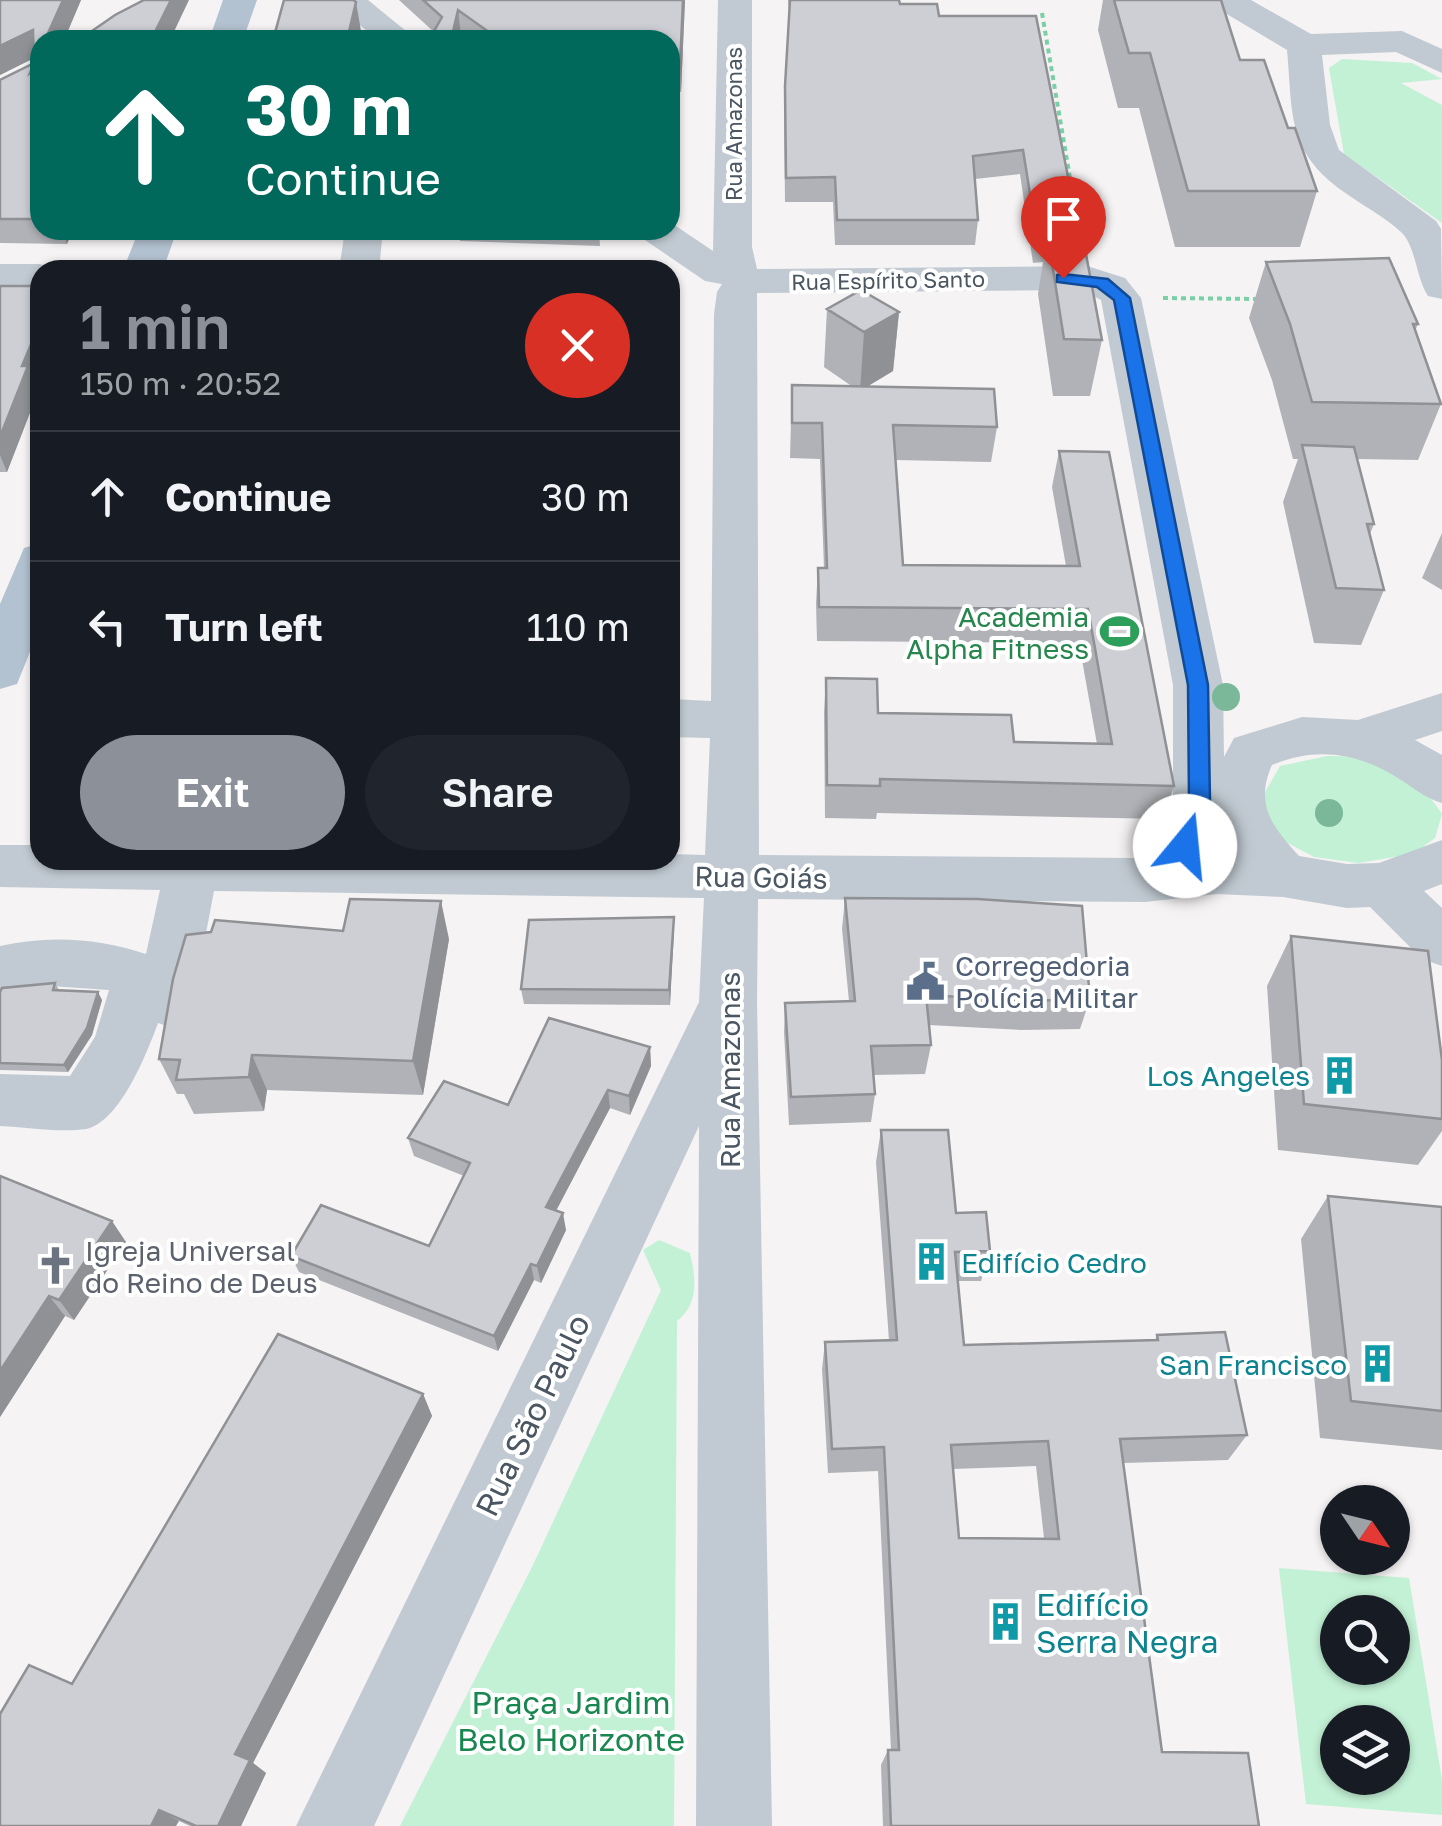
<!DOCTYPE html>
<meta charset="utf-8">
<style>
:root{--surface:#171b24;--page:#20242c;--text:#f1f3f6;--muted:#9ea1a6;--line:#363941;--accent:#8c9099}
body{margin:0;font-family:"Golos Text",sans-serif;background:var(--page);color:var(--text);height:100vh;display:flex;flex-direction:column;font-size:38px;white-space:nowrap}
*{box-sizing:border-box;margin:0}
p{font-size:32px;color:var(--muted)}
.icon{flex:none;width:55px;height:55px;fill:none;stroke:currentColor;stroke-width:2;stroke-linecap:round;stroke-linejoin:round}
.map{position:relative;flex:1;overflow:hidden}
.side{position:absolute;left:30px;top:260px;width:650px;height:610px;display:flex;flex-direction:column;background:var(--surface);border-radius:30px;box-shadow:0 2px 8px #0004}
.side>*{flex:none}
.banner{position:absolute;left:30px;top:30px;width:650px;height:210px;border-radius:30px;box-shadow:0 2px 8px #0004;background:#00695c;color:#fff;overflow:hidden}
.needle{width:65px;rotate:125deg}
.buttons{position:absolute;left:1320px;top:1485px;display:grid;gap:20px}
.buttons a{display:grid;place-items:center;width:90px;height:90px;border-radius:50%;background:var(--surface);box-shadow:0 2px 8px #0004;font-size:50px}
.pin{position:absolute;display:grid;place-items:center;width:85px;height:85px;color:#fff;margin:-102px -42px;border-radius:50% 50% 50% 0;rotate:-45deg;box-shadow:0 0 10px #0007}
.pin .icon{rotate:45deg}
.me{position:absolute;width:110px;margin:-55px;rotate:17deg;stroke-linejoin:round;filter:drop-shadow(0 0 8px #0008)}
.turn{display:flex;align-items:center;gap:35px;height:210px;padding:0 50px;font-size:45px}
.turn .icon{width:130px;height:130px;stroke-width:2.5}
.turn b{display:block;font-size:70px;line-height:85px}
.round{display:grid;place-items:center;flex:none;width:105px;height:105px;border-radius:52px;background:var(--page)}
.head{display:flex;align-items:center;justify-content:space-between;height:170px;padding:0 50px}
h1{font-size:60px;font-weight:600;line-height:75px;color:var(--accent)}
.button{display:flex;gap:20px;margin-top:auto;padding:20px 50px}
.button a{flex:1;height:115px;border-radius:60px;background:var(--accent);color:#fff;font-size:40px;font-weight:600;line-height:115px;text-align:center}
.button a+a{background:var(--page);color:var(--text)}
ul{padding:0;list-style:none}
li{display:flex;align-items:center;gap:30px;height:130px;padding:0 50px;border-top:2px solid var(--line)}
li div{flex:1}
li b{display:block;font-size:38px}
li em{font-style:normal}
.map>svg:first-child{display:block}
.green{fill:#c3f1d5;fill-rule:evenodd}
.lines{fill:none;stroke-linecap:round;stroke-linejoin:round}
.path{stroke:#7ad0a6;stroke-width:4;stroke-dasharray:5 4;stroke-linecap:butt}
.minor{fill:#c1cad2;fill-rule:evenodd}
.major{fill:#b3c2d1;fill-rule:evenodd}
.tree{fill:#7bb799}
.wall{fill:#b0b2b7;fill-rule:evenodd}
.shaded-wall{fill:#909195}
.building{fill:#cdcfd5;stroke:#909195;stroke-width:2.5;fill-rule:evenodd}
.route{fill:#1a73e8;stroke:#114b97;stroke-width:2.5}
.labels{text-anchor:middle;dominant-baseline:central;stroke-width:8;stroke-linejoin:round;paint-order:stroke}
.far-street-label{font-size:22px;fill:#4a5661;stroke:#fff}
.leisure-label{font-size:28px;fill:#27864d;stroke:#fff;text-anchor:end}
.street-label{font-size:28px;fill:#4a5661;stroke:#fff}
.service-label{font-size:28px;fill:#4e5e75;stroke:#fff;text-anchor:start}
.culture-label{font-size:28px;fill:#0d838f;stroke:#fff;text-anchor:end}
.worship-label{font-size:28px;fill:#5b616d;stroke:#fff;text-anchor:start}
.near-street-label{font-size:32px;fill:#4a5661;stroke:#fff}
.near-culture-label{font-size:32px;fill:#0d838f;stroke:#fff;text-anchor:start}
.near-park-label{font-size:32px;fill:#17864f;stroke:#fff}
</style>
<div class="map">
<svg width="1442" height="1826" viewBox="0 0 1442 1826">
<rect width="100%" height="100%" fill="#f5f3f3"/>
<path class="green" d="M1342 59 1412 63 1442 79 1401 83 1442 105V223L1344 154 1329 68Z
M1327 756C1373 755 1417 773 1442 814L1435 838 1413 854 1358 863 1314 857 1280 839 1265 811 1264 794 1280 766Z
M659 1240 690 1253C696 1279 699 1304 677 1321L674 1826H400L532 1567 661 1290 643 1250Z
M1279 1568 1409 1578 1442 1780V1815L1306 1804ZM1338 1612H1392V1668H1338ZM1338 1722H1392V1778H1338Z"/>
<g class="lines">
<path class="path" d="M1042 13 1081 243
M1163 298 1261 299"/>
<path class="minor" d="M329 0H368L417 40H378Z
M718 0H752V247L757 269 1087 266 1125 278 1141 298 1223 685 1224 757 1234 738 1302 717 1358 720 1442 693V731L1415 740 1442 755V803C1425 798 1415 789 1401 780 1360 753 1317 746 1272 765 1254 805 1273 827 1299 856L1347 864 1379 863 1442 840V884L1424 891 1442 908V966L1422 959 1370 907 1347 908 1283 897 1217 894 1145 902 758 899 757 1002 772 1826H696L699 1126 374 1826H296L699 1002 704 898 214 891 193 1001 184 1018 164 1025 158 1023C147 1053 120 1122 86 1129 60 1133 27 1127 0 1126V1074L70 1076 95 1037 109 990 50 986 0 992V946C48 935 99 938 146 954L160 890 0 887V845H40V860H670V854L705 855 710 738 670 737V699L711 701 714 314 717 292 722 284 705 281 642 238 637 230H670V222L713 251ZM1082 290 1101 300 1173 685V801L1162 835 1134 858 759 855 757 293ZM1218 825 1233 852H1208Z
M1210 0H1251L1311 34 1402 31 1442 49V73L1396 52 1322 55 1330 125 1339 150 1436 221 1441 229 1442 299 1428 296C1416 278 1416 246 1401 232 1385 217 1362 205 1344 192 1286 151 1293 114 1287 50L1215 7Z
M345 230H383L379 270H339Z
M0 264H40L56 270H40V288H0Z"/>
<path class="major" d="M223 0H257L243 40H209Z
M139 230H177L163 270H123Z
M40 543V627L17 684 0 689V604L24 548Z"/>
</g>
<g class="tree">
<circle cx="1226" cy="697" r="14"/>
<circle cx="1329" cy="813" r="14"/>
</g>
<path class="wall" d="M0 0H81L64 40H40V230H73L67 244 0 243V80L34 63V58L0 75Z
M399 0H685L681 92 676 91 670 40H467L461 36 434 32Z
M788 0H899L900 4 939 16 1079 238 1102 340 1090 396H1053L1038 294 1043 262 1033 263 1020 174 975 179 978 220 975 245H835L833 202H785L784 110 790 24Z
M1103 0H1221L1240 60 1288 128 1317 191 1300 247H1175L1139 108H1118L1098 30Z
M458 230H599L600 246 460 241Z
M1266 262 1418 324 1415 331 1441 404 1418 460 1357 459 1374 524 1370 534 1384 590 1361 645 1314 643 1283 502 1298 459H1293L1272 380 1249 318Z
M0 286 38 392 7 472H0Z
M827 309 899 312 893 371 866 387 997 427 991 462 896 460 903 565 1066 566 1052 487 1059 451 1174 786 1163 819 877 813 876 819 825 818 824 712 826 678 878 713 1014 742 1097 744 1079 643 817 641 816 603 818 568H824L820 459 790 458 792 385 853 387 824 367Z
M670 397 677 426 672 570 678 598 677 641H670Z
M1442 533V590L1422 578Z
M845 898 1090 999 1080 1029 1021 1030 929 1025 931 1045 925 1074 873 1075 875 1094 871 1122 789 1125 784 1032 785 1003 849 1001 842 929Z
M674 917 670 1005 524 1004 521 989Z
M1291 936 1442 1060V1131L1418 1165 1278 1150 1267 986Z
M449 939 423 1095 267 1090 264 1111 194 1114 184 1094H177L159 1059Z
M55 983 59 990 102 1000 92 1035 68 1072 0 1070V992Z
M650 1047 651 1066 630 1115 610 1108 556 1211 566 1230 541 1283 534 1280 498 1351 299 1272 291 1256 429 1246 464 1176 414 1156 408 1138 508 1105Z
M881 1130 990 1251 981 1281H958L964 1345 1155 1340 1157 1335 1247 1435 1228 1460 1123 1463 1162 1752 1259 1826H883L881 1765 888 1750H891L878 1471 828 1473 822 1369 825 1342 889 1340 876 1162ZM1036 1466 1044 1538H959L953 1469Z
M0 1176 126 1242 74 1320 65 1316 0 1417Z
M1328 1196 1442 1207V1450L1320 1438 1301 1239Z
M423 1394 432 1416 253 1763 266 1773 241 1826H190L179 1821 0 1826 72 1684Z"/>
<path class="shaded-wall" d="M63 0H81L64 40H45Z
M171 0H189L170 40H151Z
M683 0H685L681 92 680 66Z
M356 2 361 31 359 40H347Z
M458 10 461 36 460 40H451Z
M33 30 40 51V93L30 73 38 56 0 75V46Z
M676 66V91L670 163V130Z
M62 230H73L67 244Z
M671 291 672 320 670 341V304Z
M899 312 893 371 860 391 864 332Z
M40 323V373L35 385 38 392 7 472 0 455V437L22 366Z
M676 397 677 426 671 598 670 570Z
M678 570V598L677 641 676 613Z
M441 901 449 939 423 1095 413 1061Z
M674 917V932L670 1005 669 990Z
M98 992 102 1000 92 1035 68 1072 64 1065Z
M650 1047 651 1066 630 1115 629 1096Z
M252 1055 267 1090 264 1111 249 1077Z
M608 1090 610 1108 549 1224 546 1207Z
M563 1213 566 1230 541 1283 537 1266Z
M112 1221 126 1242 74 1320 59 1300Z
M531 1264 534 1280 498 1351 494 1336Z
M49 1296 65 1316 0 1417V1371Z
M423 1394 432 1416 253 1763 266 1773 241 1826H218L235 1754Z
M159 1810 179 1821 176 1826H151Z"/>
<path class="building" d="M0 0H63L45 40H40V51L30 73 40 66V219H0V80L34 63 33 30 0 46Z
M144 0H171L151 40H79L115 15Z
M284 0H353L356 2 347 40H273Z
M423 0H683L680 66H676L670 130V40H500L458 10 451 40H429L442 17Z
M790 0H899L900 4H937L939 16H1036L1080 237 1037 238 1023 150 973 156 978 220H837L835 177 786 178 785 86Z
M1114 0H1221L1240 60H1264L1288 128H1295L1317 191H1188L1150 53H1129Z
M1048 238H1083L1102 340 1064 339Z
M1389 258 1418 324H1413L1441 404 1312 402 1290 324 1266 262Z
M0 286H40V323L22 366H28L0 437Z
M861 290 899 312 864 332 827 309Z
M792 385 994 389 997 427 893 425 903 565 1080 566 1059 451 1109 452 1174 786 880 779V786L827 785 826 678 877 679 878 713 1011 715 1014 742 1112 744 1088 609 819 607 818 568H827L822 423H792Z
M670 397H676L670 570H678L676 613H670Z
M1302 445 1354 447 1374 524H1367L1384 590 1336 588Z
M845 898 978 899 1082 906 1090 999 1029 1001 926 995 931 1045 871 1046 875 1094 791 1097 785 1003 855 1001Z
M350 899 441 901 413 1061 252 1055 249 1077 176 1080 180 1060 159 1059 173 979 186 935 211 932 215 920 343 931Z
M674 917 669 990 521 989 529 920Z
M1291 936 1428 951 1442 1060V1119L1304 1104Z
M55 983 53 990 98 992 87 1028 64 1065 0 1063V992L2 988Z
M549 1018 650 1047 629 1096 608 1090 546 1207 563 1213 537 1266 531 1264 494 1336 291 1256 321 1205 429 1246 470 1163 408 1138 444 1081 508 1105Z
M881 1130H948L956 1213 986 1212 990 1251 955 1252 964 1345 1158 1340 1157 1335 1225 1332 1247 1435 1120 1439 1162 1752 1248 1753 1259 1826H891L888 1750H899L884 1447 832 1449 825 1342 897 1340ZM1048 1441 1059 1539 959 1538 951 1445Z
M0 1176 112 1221 59 1300 49 1296 0 1371Z
M1328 1196 1442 1207V1411L1351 1401Z
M278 1334 423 1394 235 1754 250 1760 218 1826H196L159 1810 151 1826H0V1714L29 1665 72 1684Z"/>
<path class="route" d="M1063 274 1108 279 1130 298 1208 685 1210 801 1196 846 1185 854 1174 846 1189 801 1188 685 1114 300 1097 287 1057 282V275Z"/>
<defs>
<symbol id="stadium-bare" viewBox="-9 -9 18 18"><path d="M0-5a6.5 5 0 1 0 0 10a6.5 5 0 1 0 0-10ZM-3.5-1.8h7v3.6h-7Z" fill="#2e9e5b" stroke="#fff" stroke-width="2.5" paint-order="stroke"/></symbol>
<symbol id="civic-bare" viewBox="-9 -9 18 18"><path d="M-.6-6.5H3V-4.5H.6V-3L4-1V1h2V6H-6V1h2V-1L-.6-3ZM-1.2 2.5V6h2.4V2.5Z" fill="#5c6f8a" stroke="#fff" stroke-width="2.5" paint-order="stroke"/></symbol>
<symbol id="building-bare" viewBox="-9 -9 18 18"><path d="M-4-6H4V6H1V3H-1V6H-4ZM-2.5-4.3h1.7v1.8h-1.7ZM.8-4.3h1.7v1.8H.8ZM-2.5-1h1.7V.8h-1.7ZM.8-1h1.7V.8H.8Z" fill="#0f9aa8" stroke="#fff" stroke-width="2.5" paint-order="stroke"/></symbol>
<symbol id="church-bare" viewBox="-9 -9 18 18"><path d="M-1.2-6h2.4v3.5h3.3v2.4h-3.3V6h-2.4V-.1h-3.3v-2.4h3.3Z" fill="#6b7280" stroke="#fff" stroke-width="2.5" paint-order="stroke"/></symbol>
</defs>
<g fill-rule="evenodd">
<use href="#stadium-bare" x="1092" y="604" width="55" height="55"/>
<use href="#civic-bare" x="898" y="954" width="55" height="55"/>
<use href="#building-bare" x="1312" y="1048" width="55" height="55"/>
<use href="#building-bare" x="904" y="1234" width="55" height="55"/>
<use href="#church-bare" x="28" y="1238" width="55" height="55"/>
<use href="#building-bare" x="1350" y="1336" width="55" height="55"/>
<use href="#building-bare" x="978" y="1594" width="55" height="55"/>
</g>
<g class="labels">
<g class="far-street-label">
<text transform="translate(733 124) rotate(-90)">Rua Amazonas</text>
<text transform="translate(888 280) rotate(-1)">Rua Espírito Santo</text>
</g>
<g class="leisure-label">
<text x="1089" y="616">Academia<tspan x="1089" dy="32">Alpha Fitness</tspan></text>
</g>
<g class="street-label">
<text transform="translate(761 877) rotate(1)">Rua Goiás</text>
<text transform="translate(729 1070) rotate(-90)">Rua Amazonas</text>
</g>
<g class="service-label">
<text x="955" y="965">Corregedoria<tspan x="955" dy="32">Polícia Militar</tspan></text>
</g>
<g class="culture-label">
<text x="1310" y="1075">Los Angeles</text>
<text x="961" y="1262" text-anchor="start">Edifício Cedro</text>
<text x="1347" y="1364">San Francisco</text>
</g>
<g class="worship-label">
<text x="85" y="1250">Igreja Universal<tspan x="85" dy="32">do Reino de Deus</tspan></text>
</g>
<g class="near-street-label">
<text transform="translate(532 1415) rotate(-64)">Rua São Paulo</text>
</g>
<g class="near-culture-label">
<text x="1036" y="1604">Edifício<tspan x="1036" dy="37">Serra Negra</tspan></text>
</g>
<g class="near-park-label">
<text x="571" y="1702">Praça Jardim<tspan x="571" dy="37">Belo Horizonte</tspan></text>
</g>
</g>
</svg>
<div class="buttons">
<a><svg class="needle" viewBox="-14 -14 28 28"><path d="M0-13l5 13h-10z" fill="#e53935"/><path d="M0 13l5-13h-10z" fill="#9ea1a6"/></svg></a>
<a><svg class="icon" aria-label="search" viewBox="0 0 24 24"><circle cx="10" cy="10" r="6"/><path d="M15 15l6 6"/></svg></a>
<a><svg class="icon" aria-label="layers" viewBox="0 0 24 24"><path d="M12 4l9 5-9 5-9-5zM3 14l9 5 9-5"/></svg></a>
</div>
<div class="pin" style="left:1063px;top:278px;background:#d93025"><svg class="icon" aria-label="arrive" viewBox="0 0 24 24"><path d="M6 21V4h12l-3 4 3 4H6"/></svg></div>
<svg class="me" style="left:1185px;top:846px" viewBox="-20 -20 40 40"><circle r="19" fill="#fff"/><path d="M0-13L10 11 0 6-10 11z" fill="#1a73e8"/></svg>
<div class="banner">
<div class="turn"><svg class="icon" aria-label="ahead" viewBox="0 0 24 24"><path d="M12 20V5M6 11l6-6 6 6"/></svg><div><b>30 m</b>Continue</div></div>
</div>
<section class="side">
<div class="head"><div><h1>1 min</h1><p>150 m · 20:52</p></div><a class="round" style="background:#d93025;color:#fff"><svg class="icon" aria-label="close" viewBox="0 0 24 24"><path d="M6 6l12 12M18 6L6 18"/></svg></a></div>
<ul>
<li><svg class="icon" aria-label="ahead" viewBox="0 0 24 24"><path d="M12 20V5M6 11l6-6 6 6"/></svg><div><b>Continue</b></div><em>30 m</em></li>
<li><svg class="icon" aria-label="left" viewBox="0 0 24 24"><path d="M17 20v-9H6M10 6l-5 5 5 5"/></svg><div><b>Turn left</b></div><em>110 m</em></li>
</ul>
<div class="button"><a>Exit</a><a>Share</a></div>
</section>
</div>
